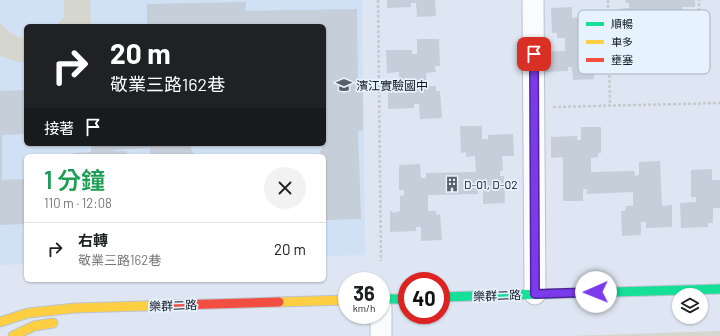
<!DOCTYPE html>
<html lang="zh-TW">
<meta charset="utf-8">
<style>
:root{--surface:#fff;--page:#f2f2f2;--text:#202124;--muted:#757577;--line:#e0e0e0}
body{margin:0;font-family:Barlow,"Noto Sans TC",sans-serif;background:var(--page);color:var(--text);height:100vh;display:flex;flex-direction:column;font-size:15px;white-space:nowrap}
*{box-sizing:border-box;margin:0}
p{font-size:13px;color:var(--muted)}
.icon{flex:none;width:22px;height:22px;fill:none;stroke:currentColor;stroke-width:2;stroke-linecap:round;stroke-linejoin:round}
.map{position:relative;flex:1;overflow:hidden}
.side{position:absolute;left:24px;top:154px;width:302px;height:128px;display:flex;flex-direction:column;background:var(--surface);border-radius:6px;box-shadow:0 1px 3px #0004}
.side>*{flex:none}
.banner{position:absolute;left:24px;top:24px;width:302px;height:122px;border-radius:6px;box-shadow:0 1px 3px #0004;background:#202124;color:#fff;overflow:hidden}
.buttons{position:absolute;left:672px;top:288px;display:grid;gap:8px}
.buttons a{display:grid;place-items:center;width:36px;height:36px;border-radius:50%;background:var(--surface);box-shadow:0 1px 3px #0004;font-size:20px}
.speed{position:absolute;left:338px;top:272px;display:flex;gap:8px;font-size:20px;font-weight:700;text-align:center}
.speed>*{display:grid;place-content:center;width:52px;height:52px;border-radius:50%;background:var(--surface);box-shadow:0 1px 3px #0004;line-height:1}
.speed small{font-size:10px;font-weight:400}
.speed .limit{border:6px solid #d22;background:#fff;color:#111}
.pin{position:absolute;display:grid;place-items:center;width:34px;height:34px;color:#fff;margin:-17px;border-radius:8px;box-shadow:0 2px 6px #0006}
.me{position:absolute;width:44px;margin:-22px;rotate:269deg;stroke-linejoin:round;filter:drop-shadow(0 0 3px #0008)}
.turn{display:flex;align-items:center;gap:14px;height:84px;padding:0 20px;font-size:18px}
.turn .icon{width:52px;height:52px;stroke-width:2.5}
.turn b{display:block;font-size:28px;line-height:34px}
.then{display:flex;align-items:center;height:38px;padding:0 20px;background:#0003;gap:8px;font-size:15px}
.round{display:grid;place-items:center;flex:none;width:42px;height:42px;border-radius:21px;background:var(--page)}
.summary{display:flex;align-items:center;justify-content:space-between;height:68px;padding:0 20px}
h1{font-size:24px;font-weight:600;line-height:30px;color:#1e9e55}
ul{padding:0;list-style:none}
li{display:flex;align-items:center;gap:12px;height:52px;padding:0 20px;border-top:1px solid var(--line)}
li div{flex:1}
li b{display:block;font-size:15px}
li em{font-style:normal}
.map>svg:first-child{display:block}
.built{fill:#d0e0f5;fill-rule:evenodd}
.green{fill:#d5d6ce}
.building{fill:#c6ced9}
.lines{fill:none;stroke-linecap:round;stroke-linejoin:round}
.street-casing{stroke:#bbc2cc;stroke-width:23}
.fast-casing{stroke:#bbc2cc;stroke-width:11}
.slow-casing{stroke:#bbc2cc;stroke-width:11}
.jam-casing{stroke:#bbc2cc;stroke-width:11}
.path{stroke:#c6c9cd;stroke-width:2.5;stroke-dasharray:3 2;stroke-linecap:butt}
.street{stroke:#fafbfd;stroke-width:21}
.fast{stroke:#16e098;stroke-width:9}
.slow{stroke:#ffcf43;stroke-width:9}
.jam{stroke:#f24e42;stroke-width:9}
.route-casing{stroke:#51269a;stroke-width:10}
.route{stroke:#7c3aed;stroke-width:7}
.labels{text-anchor:middle;dominant-baseline:central;stroke-width:3.5;stroke-linejoin:round;paint-order:stroke}
.poi-label{font-size:12px;fill:#12181f;stroke:#e7f2ff;text-anchor:start}
.street-label{font-size:12px;fill:#12181f;stroke:#e7f2ff}
.key{fill:#e7f2ff;stroke:#a7b1bc;stroke-width:1}
.key-label{font-size:11px;fill:#12181f}
</style>
<div class="map">
<svg width="720" height="336" viewBox="0 0 720 336">
<rect width="100%" height="100%" fill="#dde6f2"/>
<path class="built" d="M0 0H362L365 255 324 256V156H26V264L0 265ZM26 26H324V144H26Z"/>
<path class="green" d="M64 0H90L91 26H56L64 17Z
M0 23C8 31 15 37 26 39V63L15 61 0 56Z
M720 331V336H570Z"/>
<path class="building" d="M387 0H435L436 16 417 17 416 3H411V7L387 8Z
M625 0H695V7H682V13H686V38L666 39 665 15H651L652 25H646L647 29 619 30 618 9 629 8V3H626Z
M246 2 245 11 357 9 358 92H363V131H358L361 219 324 220V156H318L324 144 326 123 324 122V26H147V4Z
M572 7V18L578 17V14L605 13V36H593V50H589V54H593L594 79 573 80 572 67H568V71L542 72V52L565 51V38H557V33H552L551 8Z
M417 39H439L440 66H435L436 72 426 73 427 86H436V91H440L442 118 420 119 419 104H414V108L388 109V88H400L399 72 387 73 386 50H412V54H417Z
M26 90V134L2 135V180L26 179V224L0 225V91Z
M460 126H482V139H488V135L513 134 514 156H502L503 171H500V176H504L505 203 483 204V189H478V194L428 195V211H436V215L440 214 442 240 421 241V227H416V231L390 232V211H392L393 213 400 211V196L404 195V190H399V165L420 164 421 178H426V173L476 172 475 156 466 157V152L461 153Z
M581 127H601V153H598V157L591 158V172L634 171 635 176 639 175V162L660 161 662 206 672 205V227L646 228V222H641V235L622 236 621 211H625L626 206H633V192L587 194V189H583V201H563V157L551 158V137L577 136V140H581Z
M91 144H189L195 156H150V148L113 150V151H127V156H73V153L91 152Z
M712 169V180H720V208H713V223H708V227L681 228 680 203 696 202V197H691V170Z"/>
<g class="lines">
<defs>
<path id="street" d="M533 0 535 294
M381 307V336"/>
<path id="fast" d="M441 297 720 289
M381 299H407"/>
<path id="slow" d="M279 302 347 300
M0 322 28 313 76 308 176 305
M13 336 34 326 53 323"/>
<path id="jam" d="M176 305 279 302"/>
</defs>
<use href="#street" class="street-casing"/>
<use href="#fast" class="fast-casing"/>
<use href="#slow" class="slow-casing"/>
<use href="#jam" class="jam-casing"/>
<path class="path" d="M378 0 381 261
M608 0 610 105
M609 50H700L699 0
M553 107 720 103"/>
<use href="#street" class="street"/>
<use href="#fast" class="fast"/>
<use href="#slow" class="slow"/>
<use href="#jam" class="jam"/>
</g>
<g class="lines">
<defs>
<path id="route" d="M534 54 535 294 596 292"/>
</defs>
<use href="#route" class="route-casing"/>
<use href="#route" class="route"/>
</g>
<defs>
<symbol id="school-bare" viewBox="-9 -9 18 18"><path d="M0-5L7-2L0 1L-7-2ZM-4 1L0 2.5L4 1V4Q0 6-4 4Z" fill="#596069" stroke="#e7f2ff" stroke-width="2.5" paint-order="stroke"/></symbol>
<symbol id="building-bare" viewBox="-9 -9 18 18"><path d="M-4-6H4V6H1V3H-1V6H-4ZM-2.5-4.3h1.7v1.8h-1.7ZM.8-4.3h1.7v1.8H.8ZM-2.5-1h1.7V.8h-1.7ZM.8-1h1.7V.8H.8Z" fill="#596069" stroke="#e7f2ff" stroke-width="2.5" paint-order="stroke"/></symbol>
</defs>
<g fill-rule="evenodd">
<use href="#school-bare" x="333" y="74" width="22" height="22"/>
<use href="#building-bare" x="441" y="173" width="22" height="22"/>
</g>
<g class="labels">
<g class="poi-label">
<text x="356" y="85">濱江實驗國中</text>
<text x="464" y="184">D-01, D-02</text>
</g>
<g class="street-label">
<text transform="translate(497 295) rotate(-2)">樂群二路</text>
<text transform="translate(173 305) rotate(-2)">樂群二路</text>
</g>
</g>
<rect x="578" y="10" width="132" height="64" rx="6" class="key"/>
<rect x="586" y="22" width="18" height="4" fill="#16e098"/>
<rect x="586" y="40" width="18" height="4" fill="#ffcf43"/>
<rect x="586" y="58" width="18" height="4" fill="#f24e42"/>
<g class="key-label">
<text x="611" y="28">順暢</text>
<text x="611" y="46">車多</text>
<text x="611" y="64">壅塞</text>
</g>
</svg>
<div class="buttons">
<a><svg class="icon" aria-label="layers" viewBox="0 0 24 24"><path d="M12 4l9 5-9 5-9-5zM3 14l9 5 9-5"/></svg></a>
</div>
<div class="speed"><div>36<small>km/h</small></div><div class="limit">40</div></div>
<div class="pin" style="left:534px;top:54px;background:#d93025"><svg class="icon" aria-label="arrive" viewBox="0 0 24 24"><path d="M6 21V4h12l-3 4 3 4H6"/></svg></div>
<svg class="me" style="left:596px;top:292px" viewBox="-20 -20 40 40"><circle r="19" fill="#fff"/><path d="M0-13L10 11 0 6-10 11z" fill="#7c3aed"/></svg>
<div class="banner">
<div class="turn"><svg class="icon" aria-label="right" viewBox="0 0 24 24"><path d="M7 20v-9h11M14 6l5 5-5 5"/></svg><div><b>20 m</b>敬業三路162巷</div></div>
<div class="then">接著<svg class="icon" aria-label="arrive" viewBox="0 0 24 24"><path d="M6 21V4h12l-3 4 3 4H6"/></svg></div>
</div>
<section class="side">
<div class="summary"><div><h1>1 分鐘</h1><p>110 m · 12:08</p></div><a class="round"><svg class="icon" aria-label="close" viewBox="0 0 24 24"><path d="M6 6l12 12M18 6L6 18"/></svg></a></div>
<ul>
<li><svg class="icon" aria-label="right" viewBox="0 0 24 24"><path d="M7 20v-9h11M14 6l5 5-5 5"/></svg><div><b>右轉</b><p>敬業三路162巷</p></div><em>20 m</em></li>
</ul>
</section>
</div>
